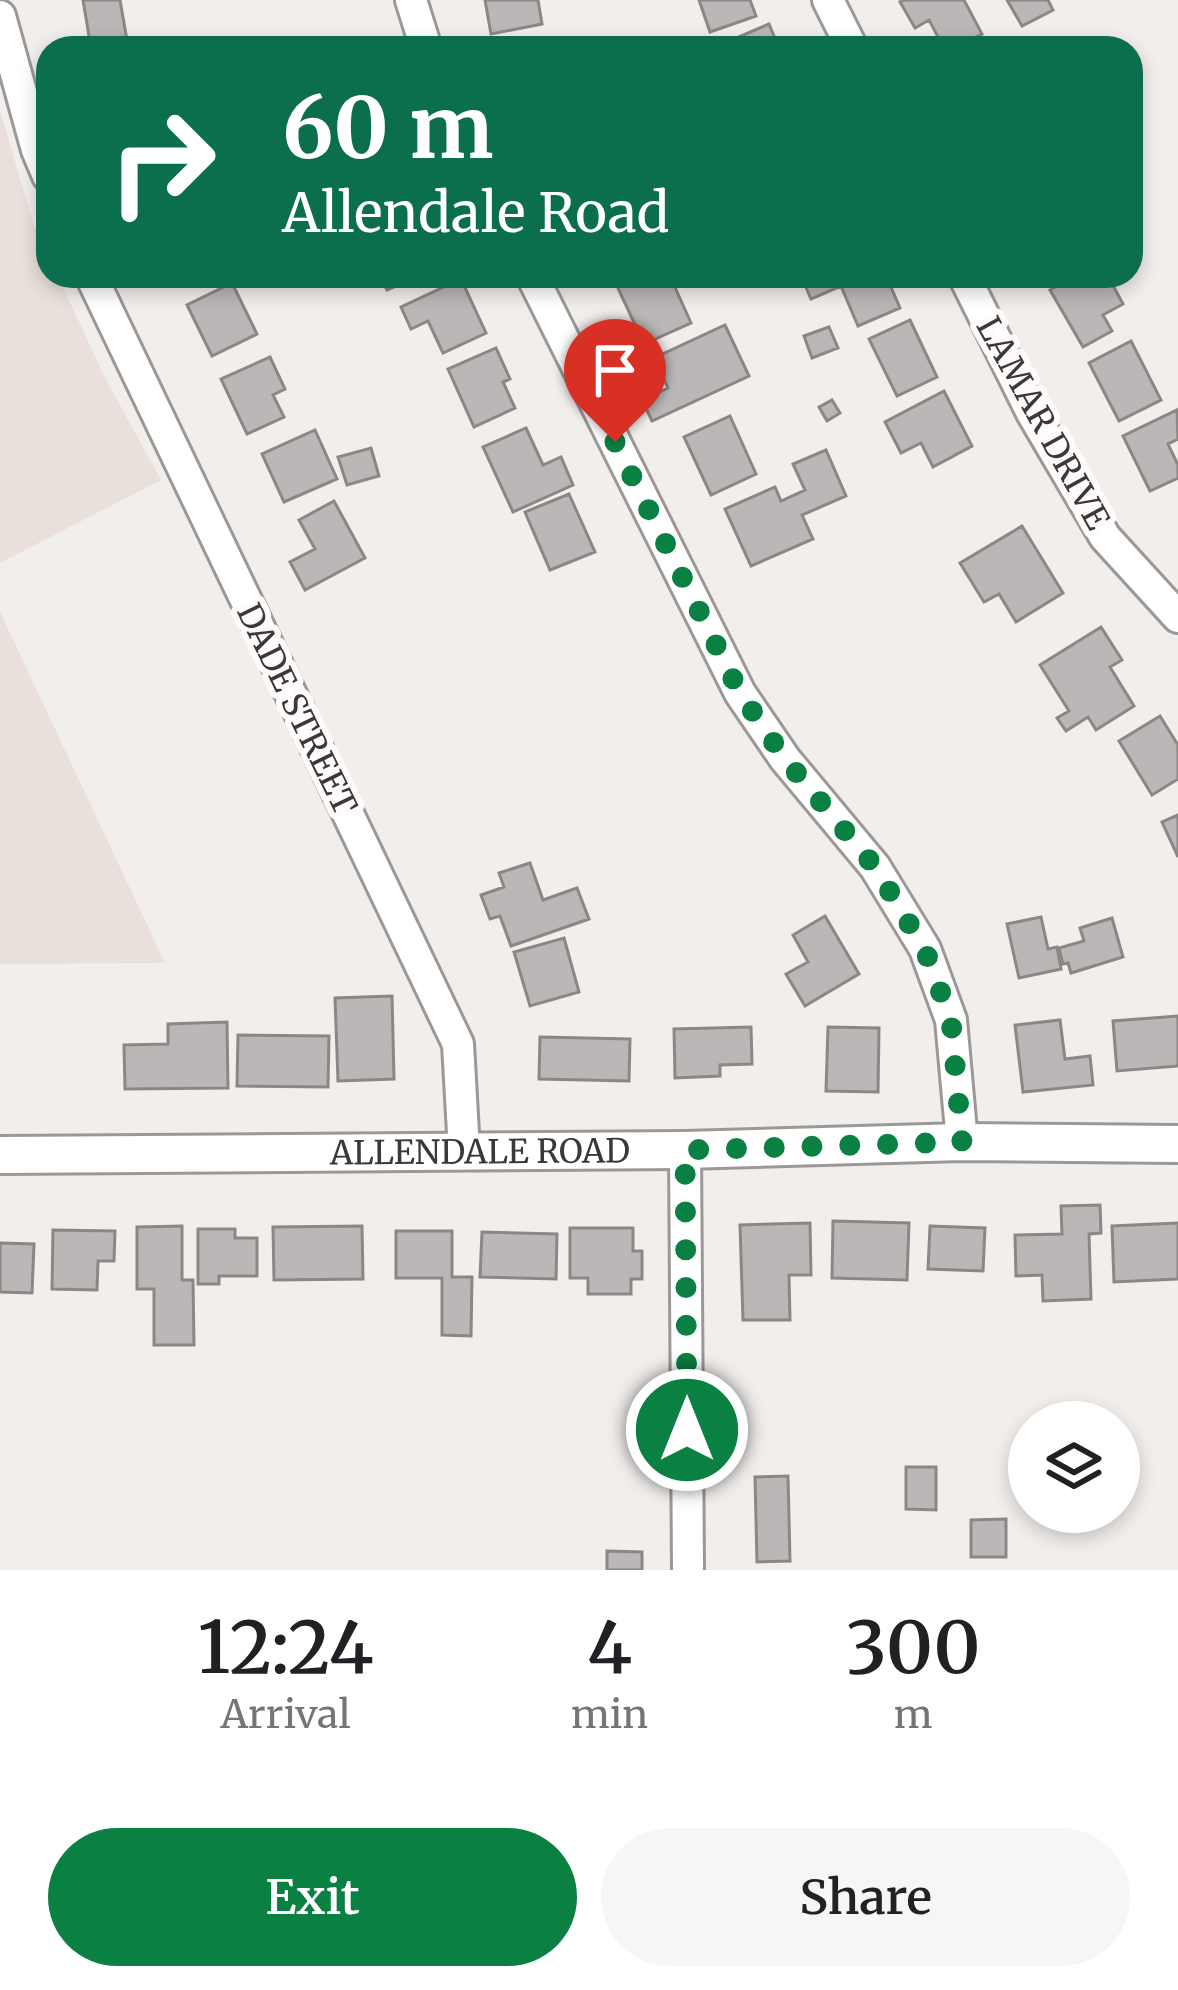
<!DOCTYPE html>
<style>
:root{--surface:#fff;--page:#f6f6f6;--text:#202124;--muted:#757577;--accent:#0b8043}
body{margin:0;font-family:Merriweather,serif;background:var(--page);color:var(--text);height:100vh;display:flex;flex-direction:column;font-size:45px;white-space:nowrap}
*{box-sizing:border-box;margin:0}
p{font-size:39px;color:var(--muted)}
.icon{flex:none;width:66px;height:66px;fill:none;stroke:currentColor;stroke-width:2;stroke-linecap:round;stroke-linejoin:round}
.map{position:relative;height:1570px;overflow:hidden}
.side{display:flex;flex-direction:column;background:var(--surface);flex:1}
.side>*{flex:none}
.top-card{position:absolute;left:36px;top:36px;width:1107px;height:252px;border-radius:36px;box-shadow:0 6px 18px #0003;background:#0b6e4f;color:#fff;overflow:hidden}
.buttons{position:absolute;left:1008px;top:1401px;display:grid;gap:24px}
.buttons a{display:grid;place-items:center;width:132px;height:132px;border-radius:50%;background:var(--surface);box-shadow:0 6px 18px #0003;font-size:60px}
.pin{position:absolute;display:grid;place-items:center;width:102px;height:102px;color:#fff;margin:-123px -51px;border-radius:50% 50% 50% 0;rotate:-45deg;box-shadow:0 0 12px #0007}
.pin .icon{rotate:45deg}
.me{position:absolute;width:132px;margin:-66px;rotate:0deg;stroke-linejoin:round;filter:drop-shadow(0 0 9px #0008)}
.turn{display:flex;align-items:center;gap:42px;height:252px;padding:0 48px;font-size:54px}
.turn .icon{width:156px;height:156px;stroke-width:2.5}
.turn b{display:block;font-size:84px;line-height:102px}
.eta{display:flex;justify-content:space-evenly;align-items:center;height:204px;text-align:center}
.eta b{font-size:72px;font-weight:600;line-height:84px}
.primary-button{display:flex;gap:24px;margin-top:auto;padding:24px 48px}
.primary-button a{flex:1;height:138px;border-radius:72px;background:var(--accent);color:#fff;font-size:48px;font-weight:600;line-height:138px;text-align:center}
.primary-button a+a{background:var(--page);color:var(--text)}
.map>svg:first-child{display:block}
.built{fill:#eae0db}
.building{fill:#bbb7b6;stroke:#8b8786;stroke-width:3}
.lines{fill:none;stroke-linecap:round;stroke-linejoin:round}
.minor-casing{stroke:#9b9896;stroke-width:36}
.tertiary-casing{stroke:#9b9896;stroke-width:42}
.minor{stroke:#fff;stroke-width:30}
.tertiary{stroke:#fff;stroke-width:36}
.route{stroke:#0b8043;stroke-width:21;stroke-dasharray:0 37.8}
.labels{text-anchor:middle;dominant-baseline:central;stroke-width:12;stroke-linejoin:round;paint-order:stroke}
.street-label{font-size:33px;fill:#3a3838;stroke:#fffbfa}
</style>
<div class="map">
<svg width="1178" height="1570" viewBox="0 0 1178 1570">
<rect width="100%" height="100%" fill="#f1eeec"/>
<path class="built" d="M0 111 34 226 48 255V276H58L103 374 161 480 0 563Z
M0 612 165 963 0 964Z"/>
<path class="building" d="M83 0H120L128 46 91 48Z
M485 0H538L542 24 491 34Z
M699 0H750L756 16 710 32Z
M904 0H964L982 34 955 48H944L929 20 915 28 900 2Z
M1007 0H1048L1053 10 1022 26Z
M769 24 779 48H713Z
M380 276H419L387 290Z
M632 276H686L687 279 674 285 691 323 644 344 616 284Z
M805 276H886L900 308 858 326 841 286 811 299 802 278Z
M1074 276H1092L1098 286 1110 280 1123 304 1103 315 1112 331 1083 347 1050 290Z
M461 279 486 333 443 353 428 321 411 329 401 307Z
M232 283 257 334 212 356 187 305Z
M910 320 937 377 897 396 869 339Z
M725 325 749 376 652 421 642 400 668 388 654 358Z
M829 327 838 348 812 358 804 336Z
M1131 341 1161 400 1119 421 1089 363Z
M496 348 510 379 503 382 515 408 474 427 448 369Z
M270 357 285 389 273 395 284 417 247 434 221 379Z
M944 391 972 446 933 467 921 443 901 453 885 422Z
M832 400 840 413 827 421 819 407Z
M1177 410 1178 439 1168 444 1178 465V478L1150 491 1123 436Z
M730 416 756 474 711 495 684 437Z
M526 428 543 465 561 457 573 485 513 512 483 447Z
M315 430 337 479 284 502 262 454Z
M371 448 379 476 347 485 338 457Z
M826 450 846 496 802 515 813 539 751 566 725 509 775 487 781 501 805 490 793 464Z
M569 494 595 552 550 570 525 512Z
M334 501 365 558 305 590 290 562 315 549 299 520Z
M1022 526 1063 593 1016 622 999 594 984 602 960 563Z
M1101 627 1122 660 1110 667 1134 706 1096 730 1088 717 1066 731 1057 718 1069 711 1040 665Z
M1160 716 1178 745V779L1152 795 1119 741Z
M1178 815V857L1162 822Z
M530 863 543 900 577 888 589 919 511 946 500 916 490 919 481 895 504 887 499 873Z
M825 916 859 974 805 1006 786 974 808 962 793 935Z
M1041 917 1048 949 1057 947 1061 969 1019 978 1007 924Z
M1112 918 1123 957 1071 973 1068 963 1063 964 1059 948 1084 941 1080 928Z
M564 938 579 992 530 1006 514 952Z
M392 996 394 1079 338 1081 335 998Z
M1178 1016V1066L1117 1071 1113 1021Z
M1060 1020 1065 1059 1090 1056 1093 1085 1023 1092 1015 1025Z
M227 1022 228 1088 125 1089 124 1045 168 1044V1024Z
M751 1027 752 1064 720 1065V1076L675 1078 674 1029Z
M828 1027 879 1028 878 1092 826 1091Z
M238 1035 329 1036 328 1087 237 1086Z
M540 1037 630 1039 629 1081 539 1079Z
M1100 1205 1101 1233 1089 1234 1091 1299 1043 1301 1042 1275 1016 1276 1015 1235 1062 1234 1061 1206Z
M833 1221 909 1223 907 1280 832 1278Z
M810 1223 811 1275H789L790 1320H743L740 1225Z
M1178 1223V1279L1114 1282 1112 1226Z
M182 1226V1280H193L194 1345H154V1289H137V1227Z
M362 1226 363 1279 274 1280 273 1227Z
M930 1226 985 1228 983 1271 928 1269Z
M570 1228H633V1251H642V1279H631V1294H588V1278H570Z
M198 1229H235V1238H257V1276H219V1284H198Z
M53 1230 115 1231 114 1261H98L97 1290 52 1289Z
M396 1231H452V1277H472L471 1336 442 1335V1278H396Z
M482 1232 557 1234 556 1279 480 1277Z
M0 1243 34 1244 32 1293 0 1292Z
M906 1467H936V1510L906 1509Z
M788 1476 790 1561 757 1562 755 1477Z
M1006 1519V1557H971V1520Z
M607 1551 642 1552V1570H607Z"/>
<g class="lines">
<defs>
<path id="minor" d="M411 0 426 48
M828 0 852 48
M0 16 37 150 48 176
M91 276 458 1044 464 1151
M532 276 740 693 785 759 875 867 925 949 951 1020 962 1142
M964 276 1032 413 1105 537 1178 617
M685 1150 688 1570"/>
<g id="tertiary">
<path id="s1" d="M0 1155 685 1150 962 1142 1178 1144"/>
</g>
</defs>
<use href="#minor" class="minor-casing"/>
<use href="#tertiary" class="tertiary-casing"/>
<use href="#minor" class="minor"/>
<use href="#tertiary" class="tertiary"/>
</g>
<g class="lines">
<path class="route" d="M615 442 740 693 785 759 875 867 925 950 951 1020 962 1142 685 1150 687 1430"/>
</g>
<g class="labels">
<g class="street-label">
<text transform="translate(1043 423) rotate(61)">LAMAR DRIVE</text>
<text transform="translate(297 709) rotate(64)">DADE STREET</text>
<text stroke="none"><textPath href="#s1" startOffset="480">ALLENDALE ROAD</textPath></text>
</g>
</g>
</svg>
<div class="buttons">
<a><svg class="icon" aria-label="layers" viewBox="0 0 24 24"><path d="M12 4l9 5-9 5-9-5zM3 14l9 5 9-5"/></svg></a>
</div>
<div class="pin" style="left:615px;top:442px;background:#d93025"><svg class="icon" aria-label="arrive" viewBox="0 0 24 24"><path d="M6 21V4h12l-3 4 3 4H6"/></svg></div>
<svg class="me" style="left:687px;top:1430px" viewBox="-20 -20 40 40"><circle r="17" fill="#0b8043" stroke="#fff" stroke-width="3"/><path d="M0-11L8 9 0 5-8 9z" fill="#fff"/></svg>
<div class="top-card">
<div class="turn"><svg class="icon" aria-label="right" viewBox="0 0 24 24"><path d="M7 20v-9h11M14 6l5 5-5 5"/></svg><div><b>60 m</b>Allendale Road</div></div>
</div>
</div>
<section class="side">
<div class="eta">
<div><b>12:24</b><p>Arrival</p></div>
<div><b>4</b><p>min</p></div>
<div><b>300</b><p>m</p></div>
</div>
<div class="primary-button"><a>Exit</a><a>Share</a></div>
</section>
